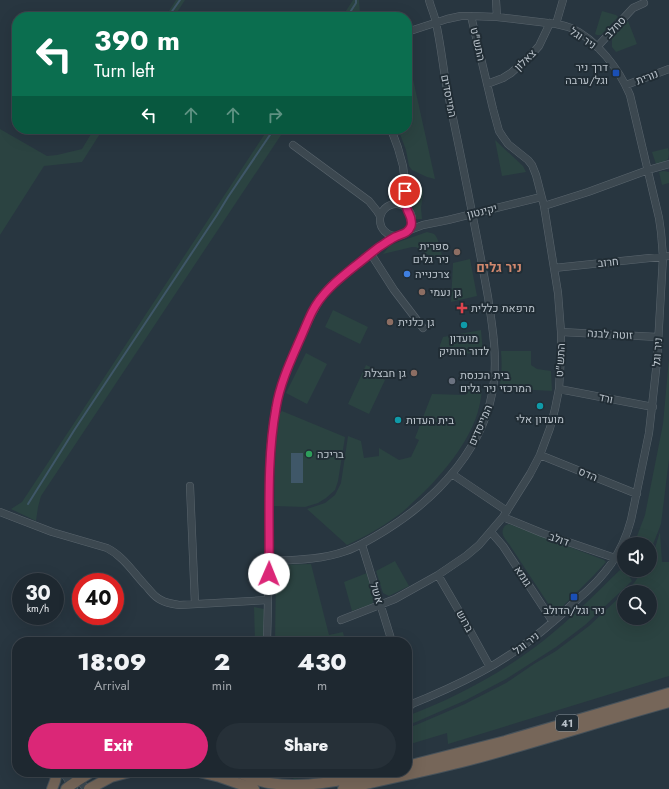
<!DOCTYPE html>
<meta charset="utf-8">
<style>
:root{--surface:#1e2830;--page:#263038;--text:#f1f3f6;--muted:#a1a6ab;--line:#3c444c;--accent:#db2777}
body{margin:0;font-family:Jost,Heebo,sans-serif;background:var(--page);color:var(--text);height:100vh;display:flex;flex-direction:column;font-size:15px;white-space:nowrap}
*{box-sizing:border-box;margin:0}
p{font-size:13px;color:var(--muted)}
.icon{flex:none;width:22px;height:22px;fill:none;stroke:currentColor;stroke-width:2;stroke-linecap:round;stroke-linejoin:round}
.map{position:relative;flex:1;overflow:hidden}
.drawer{position:absolute;left:12px;top:637px;width:400px;height:140px;display:flex;flex-direction:column;background:var(--surface);border-radius:16px;box-shadow:0 4px 16px #0002,0 0 0 1px var(--line)}
.drawer>*{flex:none}
.hud{position:absolute;left:12px;top:12px;width:400px;height:122px;border-radius:16px;box-shadow:0 4px 16px #0002,0 0 0 1px var(--line);background:#0b6e4f;color:#fff;overflow:hidden}
.tools{position:absolute;left:617px;top:537px;display:grid;gap:8px}
.tools a{display:grid;place-items:center;width:40px;height:40px;border-radius:50%;background:var(--surface);box-shadow:0 4px 16px #0002,0 0 0 1px var(--line);font-size:20px}
.speed{position:absolute;left:12px;top:573px;display:flex;gap:8px;font-size:20px;font-weight:700;text-align:center}
.speed>*{display:grid;place-content:center;width:52px;height:52px;border-radius:50%;background:var(--surface);box-shadow:0 4px 16px #0002,0 0 0 1px var(--line);line-height:1}
.speed small{font-size:10px;font-weight:400}
.speed .limit{border:6px solid #d22;background:#fff;color:#111}
.pin{position:absolute;display:grid;place-items:center;width:34px;height:34px;color:#fff;margin:-17px;border:2px solid #fff;border-radius:50%;box-shadow:0 1px 4px #0007}
.me{position:absolute;width:44px;margin:-22px;rotate:1deg;stroke-linejoin:round;filter:drop-shadow(0 0 3px #0008)}
.turn{display:flex;align-items:center;gap:14px;height:84px;padding:0 16px;font-size:18px}
.turn .icon{width:52px;height:52px;stroke-width:2.5}
.turn b{display:block;font-size:28px;line-height:34px}
.lanes{display:flex;align-items:center;height:38px;padding:0 16px;background:#0003;justify-content:center;gap:20px;direction:ltr}
.lanes .off{opacity:.35}
.eta{display:flex;justify-content:space-evenly;align-items:center;height:68px;text-align:center}
.eta b{font-size:24px;font-weight:800;line-height:28px}
.primary-button{display:flex;gap:8px;margin-top:auto;padding:8px 16px}
.primary-button a{flex:1;height:46px;border-radius:24px;background:var(--accent);color:#fff;font-size:16px;font-weight:800;line-height:46px;text-align:center}
.primary-button a+a{background:var(--page);color:var(--text)}
.map>svg:first-child{display:block}
.green{fill:#2b4341}
.water{fill:#3f5768}
.lines{fill:none;stroke-linecap:round;stroke-linejoin:round}
.stream{stroke:#3f5768;stroke-width:2}
.minor-casing{stroke:#5a656d;stroke-width:8}
.highway-casing{stroke:#47525a;stroke-width:12}
.minor{stroke:#3c4850;stroke-width:7}
.highway{stroke:#766659;stroke-width:10}
.route-casing{stroke:#8e194d;stroke-width:10}
.route{stroke:#db2777;stroke-width:7}
.transit-dot{fill:#1a4fb4;stroke:#212d35;stroke-width:1.5}
.education-dot{fill:#8d6e63;stroke:#212d35;stroke-width:1.5}
.shop-dot{fill:#3f7fe0;stroke:#212d35;stroke-width:1.5}
.health-dot{fill:#e0444e;stroke:#212d35;stroke-width:1.5}
.culture-dot{fill:#0f9aa8;stroke:#212d35;stroke-width:1.5}
.worship-dot{fill:#6b7280;stroke:#212d35;stroke-width:1.5}
.leisure-dot{fill:#2e9e5b;stroke:#212d35;stroke-width:1.5}
.labels{text-anchor:middle;dominant-baseline:central;stroke-width:4;stroke-linejoin:round;paint-order:stroke}
.shield{fill:#212d35;stroke:#8b959d;stroke-width:1}
.shield-label{font-size:10px;font-weight:bold;fill:#b9c2ca}
.street-label{font-size:11px;fill:#b9c2ca;stroke:#212d35}
.poi-label{font-size:11px;fill:#b9c2ca;stroke:#212d35;text-anchor:start}
.quarter-label{font-size:13px;font-weight:bold;fill:#d0886e;stroke:#212d35}
</style>
<div class="map">
<svg width="669" height="789" viewBox="0 0 669 789">
<rect width="100%" height="100%" fill="#283640"/>
<path class="green" d="M176 0H185L174 17H165Z
M353 0H359L360 15 359 17H342Z
M602 11 616 15 618 17 601 35H597L595 34Z
M628 21 637 44 616 52 612 47V38Z
M407 52 435 179 427 177 412 170 409 166 406 150 398 129H407Z
M0 129 47 156 57 155 82 149 94 129H103L82 162 44 166 0 235Z
M268 129H285L41 496 38 507 36 521 11 509 22 502Z
M495 140 523 166 526 172 502 176Z
M668 148 669 153 668 159 664 162 656 164 652 152Z
M664 171 669 172V183L662 185 659 172Z
M414 184 421 186 423 190V194L421 208 422 219H416L412 203 410 186Z
M427 232C429 233 433 233 434 234 439 238 440 249 442 255L430 256 416 247H412L383 254 390 245 407 239Z
M470 259 477 296 451 302 453 263Z
M333 310 368 327 360 344 325 327Z
M481 330 483 353 440 354V345L443 337Z
M501 351H531V365L537 369 551 371 552 391 499 388C502 375 502 364 501 351Z
M306 353 327 364 307 404 286 393Z
M669 358V459L661 524 650 552V544H634L645 515 663 424Z
M366 365 379 371 377 376 385 380 369 414 348 404Z
M482 389C481 401 478 414 473 425 461 453 434 484 411 504 407 508 402 513 397 516 381 528 364 537 347 545L307 509 325 503 335 495 341 483 348 436 361 441 364 458 379 456V448L399 460 411 457 419 440 415 438 432 394 466 395 467 390Z
M282 411 345 437 338 481 335 490 326 498 318 503 305 507 274 506 276 428 279 414Z
M509 524 604 560 606 562 594 575 555 614 509 544C504 538 499 531 506 525Z
M660 532 662 562H669V676L448 744 447 733 407 745V728L416 725 465 704 506 683 534 664 556 651 589 626 624 593V618H650V592H625L634 583 643 570H650V559L653 554Z
M395 561 409 586 389 596 383 593 376 571Z
M311 564 329 635 343 632 345 642H275L276 573 277 565Z
M620 570 628 574 632 581 585 625 556 647 506 679 466 700 416 722 407 725V716C454 699 505 671 543 641 571 619 595 594 620 570Z
M367 573 374 600 372 604 352 611 344 582Z
M254 607 264 609 263 642H255Z
M282 772H325L311 777 294 779Z"/>
<path class="water" d="M291 453H303V483H291Z"/>
<g class="lines">
<path class="stream" d="M168 17 180 0
M347 17 356 3V0
M28 504 75 429 217 215 228 197 274 129"/>
<defs>
<path id="minor" d="M496 0 497 17
M556 24 563 0
M407 32 447 19 461 16H471L497 17 556 24C561 25 566 26 571 28 597 40 619 69 630 95L659 218 661 232 663 257 657 361 649 433 631 520C627 535 620 551 611 564 602 577 590 589 578 599 549 627 517 653 481 672 457 685 432 696 407 706
M597 47 633 8 644 3
M487 84 503 78 511 73 531 55 539 46 550 23
M626 85 669 69
M391 129 398 148 403 166 408 210
M293 145 369 201 377 211 380 216
M380 220a16 16 0 1 1 32 0a16 16 0 1 1-32 0Z
M544 206 588 192 648 170 669 164
M407 231 423 225 448 220 541 197
M371 254 394 290 423 328
M554 268 669 256
M561 332 658 337
M559 389 653 407
M540 455 637 494
M452 474 507 511
M190 486 195 604
M0 512 52 532 107 548C123 556 133 572 145 585 150 590 154 597 161 600 166 603 173 604 179 605L268 600
M503 517 542 533 615 558
M491 532 503 546 553 622
M362 545 392 642
M269 561C295 560 321 560 346 551 360 546 373 538 386 530 439 497 487 445 494 381 497 353 492 324 488 297 480 252 471 207 462 162 457 138 452 114 447 89 443 68 441 45 436 23 435 16 431 8 429 0
M438 575 463 618 490 667
M341 620 395 599 438 575 466 556 479 545 503 517 530 474 540 455 550 428 555 409 559 389 561 354V332L558 293 544 206 536 175 532 165 528 160 508 144 503 137 499 131 493 109 471 16
M267 642C268 604 269 565 269 527 269 487 268 446 276 406 281 382 291 360 301 338 308 321 315 305 327 290 334 282 343 275 352 269 366 257 380 246 396 236
M407 693 411 705
M63 772 74 789
M74 772 86 789"/>
<path id="highway" d="M407 766 505 741 669 693
M199 772 220 777 254 789
M237 772C248 776 258 781 269 783 306 789 344 780 379 772
M52 789 55 781 57 772
M66 789 71 785 91 772
M89 789 111 777 130 772
M343 789C383 780 422 772 462 762 531 744 600 721 669 702"/>
</defs>
<use href="#minor" class="minor-casing"/>
<use href="#highway" class="highway-casing"/>
<use href="#minor" class="minor"/>
<use href="#highway" class="highway"/>
</g>
<g class="lines">
<defs>
<path id="route" d="M269 574C270 519 266 462 276 408 280 383 291 360 301 337 305 328 308 320 312 312 322 292 339 279 355 266 363 260 371 253 379 247 384 244 389 240 395 237 401 234 408 234 411 226 413 218 409 215 407 209 405 202 406 194 405 188V191"/>
</defs>
<use href="#route" class="route-casing"/>
<use href="#route" class="route"/>
</g>
<g class="transit-dot">
<rect x="612" y="69" width="8" height="8" rx="2"/>
<rect x="570" y="593" width="8" height="8" rx="2"/>
</g>
<g class="education-dot">
<circle cx="457" cy="252" r="4"/>
<circle cx="422" cy="292" r="4"/>
<circle cx="390" cy="322" r="4"/>
<circle cx="414" cy="373" r="4"/>
</g>
<circle class="shop-dot" cx="407" cy="274" r="4"/>
<path class="health-dot" d="M460 302h4v4h4v4h-4v4h-4v-4h-4v-4h4z"/>
<g class="culture-dot">
<circle cx="464" cy="325" r="4"/>
<circle cx="540" cy="406" r="4"/>
<circle cx="398" cy="420" r="4"/>
</g>
<circle class="worship-dot" cx="452" cy="381" r="4"/>
<circle class="leisure-dot" cx="309" cy="454" r="4"/>
<g class="labels">
<rect class="shield" x="556" y="715" width="22" height="16" rx="3"/>
<g class="shield-label">
<text x="567" y="723">41</text>
</g>
<g class="street-label">
<text transform="translate(615 27) rotate(-47)">סחלב</text>
<text transform="translate(583 38) rotate(35)">ניר וגל</text>
<text transform="translate(478 44) rotate(77)">התש"ט</text>
<text transform="translate(525 60) rotate(-44)">צאלון</text>
<text transform="translate(647 77) rotate(-21)">נורית</text>
<text transform="translate(449 96) rotate(79)">המייסדים</text>
<text transform="translate(482 211) rotate(-14)">יקינטון</text>
<text transform="translate(608 262) rotate(-6)">חרוב</text>
<text transform="translate(610 334) rotate(3)">זוטה לבנה</text>
<text transform="translate(657 352) rotate(-86)">ניר וגל</text>
<text transform="translate(560 360) rotate(-87)">התש"ט</text>
<text transform="translate(606 398) rotate(11)">ורד</text>
<text transform="translate(480 425) rotate(-66)">המייסדים</text>
<text transform="translate(588 474) rotate(22)">הדס</text>
<text transform="translate(559 539) rotate(19)">דולב</text>
<text transform="translate(523 576) rotate(57)">גומא</text>
<text transform="translate(377 593) rotate(73)">אשל</text>
<text transform="translate(465 621) rotate(61)">ברוש</text>
<text transform="translate(526 643) rotate(-37)">ניר וגל</text>
</g>
<g class="poi-label">
<text x="608" y="67" text-anchor="end">דרך ניר<tspan x="608" dy="13">וגל/ערבה</tspan></text>
<text x="449" y="246" text-anchor="end">ספרית<tspan x="449" dy="13">ניר גלים</tspan></text>
<text x="415" y="274">צרכנייה</text>
<text x="430" y="292">גן נעמי</text>
<text x="471" y="308">מרפאת כללית</text>
<text x="398" y="322">גן כלנית</text>
<text x="464" y="338" text-anchor="middle">מועדון<tspan x="464" dy="13">לדור הותיק</tspan></text>
<text x="406" y="373" text-anchor="end">גן חבצלת</text>
<text x="460" y="375">בית הכנסת<tspan x="460" dy="13">המרכזי ניר גלים</tspan></text>
<text x="540" y="419" text-anchor="middle">מועדון אלי</text>
<text x="406" y="420">בית העדות</text>
<text x="317" y="454">בריכה</text>
<text x="574" y="610" text-anchor="middle">ניר וגל/הדולב</text>
</g>
<g class="quarter-label">
<text x="499" y="267">ניר גלים</text>
</g>
</g>
</svg>
<div class="tools">
<a><svg class="icon" aria-label="sound" viewBox="0 0 24 24"><path d="M4 9h4l5-4v14l-5-4H4zM17 9q2 3 0 6"/></svg></a>
<a><svg class="icon" aria-label="search" viewBox="0 0 24 24"><circle cx="10" cy="10" r="6"/><path d="M15 15l6 6"/></svg></a>
</div>
<div class="speed"><div>30<small>km/h</small></div><div class="limit">40</div></div>
<div class="pin" style="left:405px;top:191px;background:#d93025"><svg class="icon" aria-label="arrive" viewBox="0 0 24 24"><path d="M6 21V4h12l-3 4 3 4H6"/></svg></div>
<svg class="me" style="left:269px;top:574px" viewBox="-20 -20 40 40"><circle r="19" fill="#fff"/><path d="M0-13L10 11 0 6-10 11z" fill="#db2777"/></svg>
<div class="hud">
<div class="turn"><svg class="icon" aria-label="left" viewBox="0 0 24 24"><path d="M17 20v-9H6M10 6l-5 5 5 5"/></svg><div><b>390 m</b>Turn left</div></div>
<div class="lanes"><svg class="icon" aria-label="left" viewBox="0 0 24 24"><path d="M17 20v-9H6M10 6l-5 5 5 5"/></svg><svg class="icon off" aria-label="ahead" viewBox="0 0 24 24"><path d="M12 20V5M6 11l6-6 6 6"/></svg><svg class="icon off" aria-label="ahead" viewBox="0 0 24 24"><path d="M12 20V5M6 11l6-6 6 6"/></svg><svg class="icon off" aria-label="right" viewBox="0 0 24 24"><path d="M7 20v-9h11M14 6l5 5-5 5"/></svg></div>
</div>
<section class="drawer">
<div class="eta">
<div><b>18:09</b><p>Arrival</p></div>
<div><b>2</b><p>min</p></div>
<div><b>430</b><p>m</p></div>
</div>
<div class="primary-button"><a>Exit</a><a>Share</a></div>
</section>
</div>
